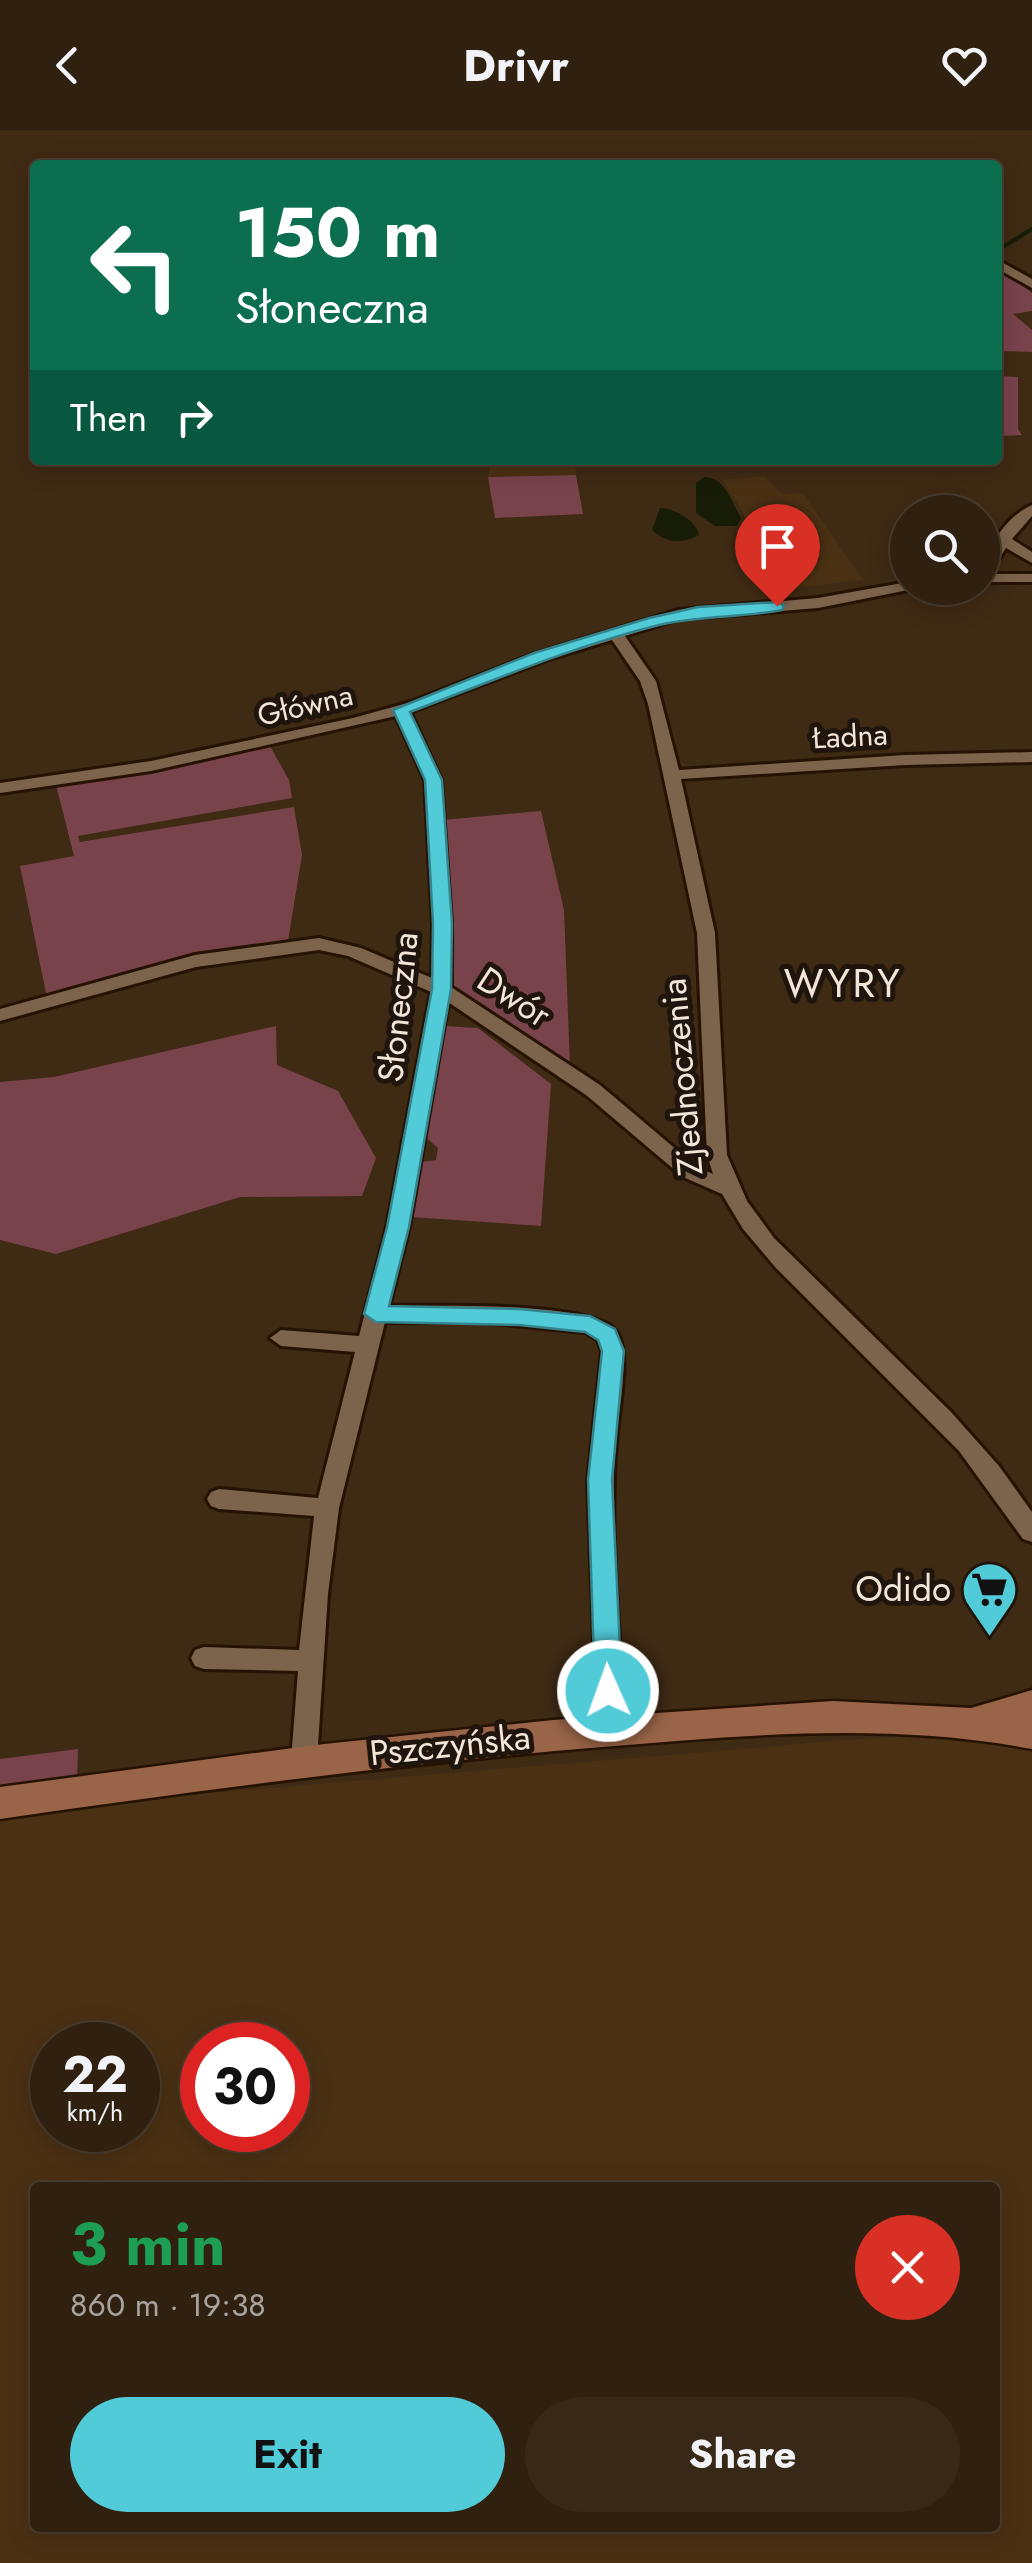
<!DOCTYPE html>
<meta charset="utf-8">
<style>
:root{--surface:#2f200f;--page:#372818;--text:#f1f3f6;--muted:#a7a39e;--line:#4a3e2f;--accent:#52cbd9}
body{margin:0;font-family:Jost,sans-serif;background:var(--page);color:var(--text);height:100vh;display:flex;flex-direction:column;font-size:38px;white-space:nowrap}
*{box-sizing:border-box;margin:0}
p{font-size:32px;color:var(--muted)}
.icon{flex:none;width:55px;height:55px;fill:none;stroke:currentColor;stroke-width:2;stroke-linecap:round;stroke-linejoin:round}
.map{position:relative;flex:1;overflow:hidden}
.side{position:absolute;left:30px;top:2052px;width:970px;height:350px;display:flex;flex-direction:column;background:var(--surface);border-radius:10px;box-shadow:0 5px 25px #0003,0 0 0 2px var(--line)}
.side>*{flex:none}
.top-card{position:absolute;left:30px;top:30px;width:972px;height:305px;border-radius:10px;box-shadow:0 5px 25px #0003,0 0 0 2px var(--line);background:#0b6e4f;color:#fff;overflow:hidden}
.tools{position:absolute;left:890px;top:365px;display:grid;gap:20px}
.tools a{display:grid;place-items:center;width:110px;height:110px;border-radius:50%;background:var(--surface);box-shadow:0 5px 25px #0003,0 0 0 2px var(--line);font-size:50px}
.speed{position:absolute;left:30px;top:1892px;display:flex;gap:20px;font-size:50px;font-weight:700;text-align:center}
.speed>*{display:grid;place-content:center;width:130px;height:130px;border-radius:50%;background:var(--surface);box-shadow:0 5px 25px #0003,0 0 0 2px var(--line);line-height:1}
.speed small{font-size:25px;font-weight:400}
.speed .limit{border:15px solid #d22;background:#fff;color:#111}
.pin{position:absolute;display:grid;place-items:center;width:85px;height:85px;color:#fff;margin:-102px -42px;border-radius:50% 50% 50% 0;rotate:-45deg;box-shadow:0 0 10px #0007}
.pin .icon{rotate:45deg}
.me{position:absolute;width:110px;margin:-55px;rotate:358deg;stroke-linejoin:round;filter:drop-shadow(0 0 8px #0008)}
.turn{display:flex;align-items:center;gap:35px;height:210px;padding:0 40px;font-size:45px}
.turn .icon{width:130px;height:130px;stroke-width:2.5}
.turn b{display:block;font-size:70px;line-height:85px}
.then{display:flex;align-items:center;height:95px;padding:0 40px;background:#0003;gap:20px;font-size:38px}
.round{display:grid;place-items:center;flex:none;width:105px;height:105px;border-radius:52px;background:var(--page)}
.head{display:flex;align-items:center;justify-content:space-between;height:170px;padding:0 40px}
h1{font-size:60px;font-weight:700;line-height:75px;color:#1e9e55}
.primary-button{display:flex;gap:20px;margin-top:auto;padding:20px 40px}
.primary-button a{flex:1;height:115px;border-radius:60px;background:var(--accent);color:#111;font-size:40px;font-weight:700;line-height:115px;text-align:center}
.primary-button a+a{background:var(--page);color:var(--text)}
header{display:flex;justify-content:space-between;align-items:center;height:130px;padding:0 40px;background:var(--surface);font-size:45px;font-weight:700}
.map>svg:first-child{display:block}
.built{fill:#4b3114;fill-rule:evenodd}
.green{fill:#79434c}
.water{fill:#161c05}
.lines{fill:none;stroke-linecap:round;stroke-linejoin:round}
.stream{stroke:#161c05;stroke-width:4}
.minor-casing{stroke:#261200;stroke-width:6}
.secondary-casing{stroke:#261200;stroke-width:5}
.minor{fill:#7c644c;fill-rule:evenodd}
.secondary{fill:#996447;fill-rule:evenodd}
.route{fill:#52cbd9;stroke:#35848d;stroke-width:2.5}
.labels{text-anchor:middle;dominant-baseline:central;stroke-width:10;stroke-linejoin:round;paint-order:stroke}
.far-street-label{font-size:30px;fill:#f3e5d8;stroke:#1f150c}
.street-label{font-size:35px;fill:#f3e5d8;stroke:#1f150c}
.poi-label{font-size:35px;fill:#f3e5d8;stroke:#1f150c;text-anchor:end}
.quarter-label{font-size:40px;letter-spacing:2.5px;fill:#f3e5d8;stroke:#1f150c}
</style>
<header><svg class="icon" aria-label="back" viewBox="0 0 24 24"><path d="M15 5l-7 7 7 7"/></svg>Drivr<svg class="icon" aria-label="heart" viewBox="0 0 24 24"><path d="M12 20l-8-8c-3-5 5-10 8-4 3-6 11-1 8 4z"/></svg></header>
<div class="map">
<svg width="1032" height="2433" viewBox="0 0 1032 2433">
<rect width="100%" height="100%" fill="#3f2a14"/>
<path class="built" d="M491 330H575L576 345 488 347Z
M765 346 782 364 803 363 863 450 790 458 780 440 748 444 744 384 723 350Z
M1032 1598V2433H0V1688L186 1665 847 1610ZM52 1915H138V2000H52ZM202 1915H288V2000H202ZM35 2058H995V2398H35Z"/>
<path class="green" d="M998 137 1032 163V181L1013 184 1032 200V222L998 221Z
M998 246 1018 247V299L1022 305 998 306Z
M576 345 583 384 495 388 488 347Z
M270 616 289 650 292 668 78 706 80 712 294 677 302 725 288 811 178 829 47 868 20 736 74 726 56 655Z
M541 681 564 780 570 936 447 857 443 690Z
M276 896 277 935 338 961 376 1028 362 1066 240 1067 56 1124 0 1110V952L54 947Z
M444 896 478 898 551 954 541 1096 411 1087 421 1032 436 1030 438 1018 425 1007Z
M78 1619 77 1651 0 1662V1629Z"/>
<path class="water" d="M704 347C725 347 731 371 741 388L737 396H715L696 383V353Z
M660 378C674 378 697 391 699 405 682 414 667 414 652 400Z"/>
<g class="lines">
<path class="stream" d="M998 120 1032 99"/>
<defs>
<path id="minor" d="M998 130 1032 149V158L998 139Z
M1032 375V386L1012 409 1032 422V433L1006 418 989 444H1032V452H982C982 424 1004 387 1032 375Z
M908 452V458L913 459 818 478 679 489 625 506 656 551 679 640 905 625 1032 622V632L905 635 681 649 715 803 727 1025 747 1071 774 1108 951 1282 999 1336 1032 1382V1412L1023 1409 959 1321 776 1138 743 1099 722 1064 683 1047 586 965 448 872 409 1097 389 1176C432 1176 586 1171 614 1199 632 1217 619 1277 617 1302 608 1388 618 1475 622 1561L618 1569 609 1572 600 1569 596 1561 588 1351 602 1221 598 1210 585 1202 484 1192H385L339 1378 328 1464 317 1630 313 1638 304 1642 295 1638 291 1630 298 1541 204 1539 195 1536 191 1528 195 1520 204 1517 299 1520 314 1386 219 1379 211 1376 207 1369 211 1362 219 1359 318 1368 355 1222 281 1216 270 1208 281 1200 359 1206 387 1097 431 862 348 826 319 820 196 837 0 891V879L195 825 319 808 361 818 432 848 433 794 425 650 396 586 151 641 0 663V653L151 631 353 588 411 572 534 524 678 480 818 468ZM612 510 640 551 648 574 697 803 707 1025 713 1044 697 1037 600 955 451 857V794L441 650 410 582 546 530Z"/>
<path id="secondary" d="M1032 1560V1619C888 1592 747 1605 602 1617 400 1634 200 1660 0 1689V1657L315 1615 553 1590 833 1571 971 1578Z"/>
</defs>
<use href="#minor" class="minor-casing"/>
<use href="#secondary" class="secondary-casing"/>
<use href="#minor" class="minor"/>
<use href="#secondary" class="secondary"/>
</g>
<path class="route" d="M777 472 784 476 782 480C742 488 700 485 659 495 574 516 492 551 410 582L442 650 452 794 451 859 409 1097 389 1176 519 1179 590 1186 615 1199 624 1221 612 1350 622 1561 618 1569 608 1572 599 1569 595 1561 588 1350 602 1221 598 1210 585 1202 519 1195 376 1192 364 1184 387 1097 432 859 433 794 425 650 393 580 534 523 649 488 698 477Z"/>
<defs>
<symbol id="supermarket-pin" viewBox="-11 -11 22 30"><path d="M0 17L-7.5 6A9.5 9.5 0 1 1 7.5 6Z" fill="#52cbd9" stroke="#1f150c"/><path d="M-6-5.5h2.5l.6 2H6L4.5 2H-2.5L-4.4-4H-6ZM-1.5 3.2a1.3 1.3 0 1 0 .1 0ZM3 3.2a1.3 1.3 0 1 0 .1 0Z" fill="#111"/></symbol>
</defs>
<g fill-rule="evenodd">
<use href="#supermarket-pin" x="958" y="1428" width="63" height="86"/>
</g>
<g class="labels">
<g class="far-street-label">
<text transform="translate(305 575) rotate(-13)">Główna</text>
<text transform="translate(850 606) rotate(-3)">Ładna</text>
</g>
<g class="street-label">
<text transform="translate(514 867) rotate(33)">Dwór</text>
<text transform="translate(398 877) rotate(-84)">Słoneczna</text>
<text transform="translate(682 947) rotate(-95)">Zjednoczenia</text>
<text transform="translate(450 1615) rotate(-6)">Pszczyńska</text>
</g>
<g class="poi-label">
<text x="951" y="1459">Odido</text>
</g>
<g class="quarter-label">
<text x="843" y="853">WYRY</text>
</g>
</g>
</svg>
<div class="tools">
<a><svg class="icon" aria-label="search" viewBox="0 0 24 24"><circle cx="10" cy="10" r="6"/><path d="M15 15l6 6"/></svg></a>
</div>
<div class="speed"><div>22<small>km/h</small></div><div class="limit">30</div></div>
<div class="pin" style="left:777px;top:476px;background:#d93025"><svg class="icon" aria-label="arrive" viewBox="0 0 24 24"><path d="M6 21V4h12l-3 4 3 4H6"/></svg></div>
<svg class="me" style="left:608px;top:1561px" viewBox="-20 -20 40 40"><circle r="17" fill="#52cbd9" stroke="#fff" stroke-width="3"/><path d="M0-11L8 9 0 5-8 9z" fill="#fff"/></svg>
<div class="top-card">
<div class="turn"><svg class="icon" aria-label="left" viewBox="0 0 24 24"><path d="M17 20v-9H6M10 6l-5 5 5 5"/></svg><div><b>150 m</b>Słoneczna</div></div>
<div class="then">Then<svg class="icon" aria-label="right" viewBox="0 0 24 24"><path d="M7 20v-9h11M14 6l5 5-5 5"/></svg></div>
</div>
<section class="side">
<div class="head"><div><h1>3 min</h1><p>860 m · 19:38</p></div><a class="round" style="background:#d93025;color:#fff"><svg class="icon" aria-label="close" viewBox="0 0 24 24"><path d="M6 6l12 12M18 6L6 18"/></svg></a></div>
<div class="primary-button"><a>Exit</a><a>Share</a></div>
</section>
</div>
